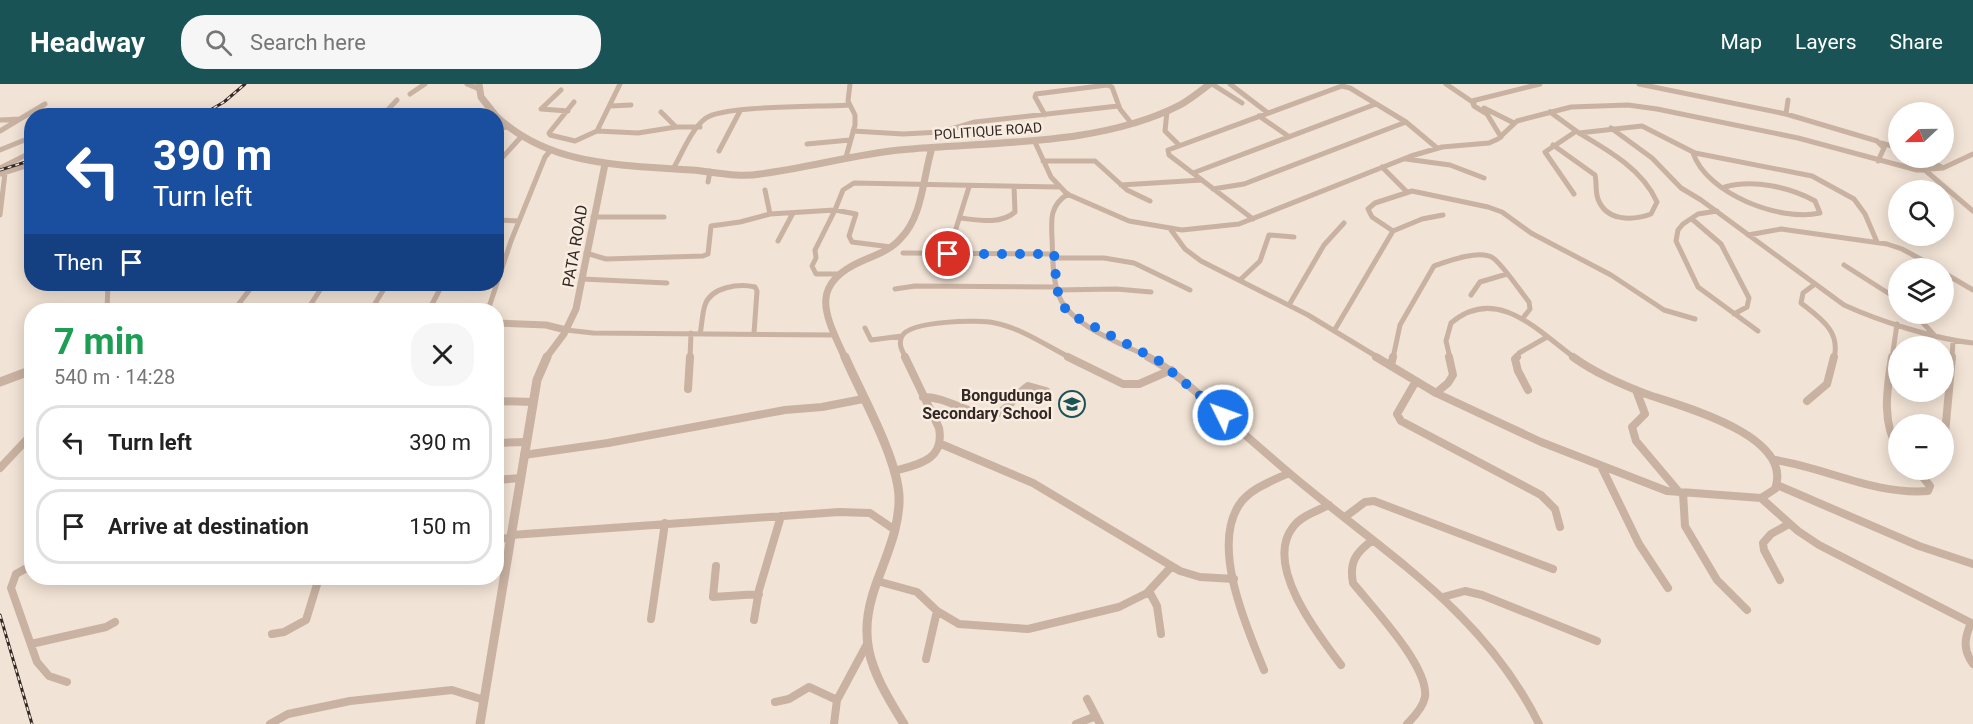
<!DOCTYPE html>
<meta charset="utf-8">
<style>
:root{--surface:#fff;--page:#f6f6f6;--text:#222;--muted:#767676;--line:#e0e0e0;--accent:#1a5355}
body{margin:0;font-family:Roboto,sans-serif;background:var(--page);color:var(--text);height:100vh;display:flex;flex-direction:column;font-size:22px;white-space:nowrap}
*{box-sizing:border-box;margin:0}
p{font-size:20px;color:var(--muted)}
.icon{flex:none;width:33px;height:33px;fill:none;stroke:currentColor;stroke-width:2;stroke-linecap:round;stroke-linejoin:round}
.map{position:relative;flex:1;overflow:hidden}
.side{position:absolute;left:24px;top:219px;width:480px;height:282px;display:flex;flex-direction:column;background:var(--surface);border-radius:24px;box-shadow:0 3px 15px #0003}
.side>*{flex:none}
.guide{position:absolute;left:24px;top:24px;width:480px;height:183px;border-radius:24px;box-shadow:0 3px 15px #0003;background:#1a4fa0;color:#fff;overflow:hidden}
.needle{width:39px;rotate:248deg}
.buttons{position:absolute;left:1888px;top:18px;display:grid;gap:12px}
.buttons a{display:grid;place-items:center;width:66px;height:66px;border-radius:50%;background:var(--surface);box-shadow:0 3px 15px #0003;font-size:30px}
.pin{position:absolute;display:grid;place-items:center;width:51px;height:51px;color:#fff;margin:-26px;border:3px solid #fff;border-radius:50%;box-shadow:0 2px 6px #0007}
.me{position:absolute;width:66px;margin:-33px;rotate:312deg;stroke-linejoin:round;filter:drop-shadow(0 0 4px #0008)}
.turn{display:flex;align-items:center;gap:21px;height:126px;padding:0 30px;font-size:27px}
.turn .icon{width:78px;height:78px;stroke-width:2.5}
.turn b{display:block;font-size:42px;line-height:51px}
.then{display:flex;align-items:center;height:57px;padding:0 30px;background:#0003;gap:12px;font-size:22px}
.round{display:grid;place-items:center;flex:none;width:63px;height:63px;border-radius:24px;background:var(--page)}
.headline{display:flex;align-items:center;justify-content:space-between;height:102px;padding:0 30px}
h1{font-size:36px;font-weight:700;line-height:45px;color:#1e9e55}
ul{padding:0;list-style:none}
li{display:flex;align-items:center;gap:18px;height:75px;margin:0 12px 9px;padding:0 18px;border:3px solid var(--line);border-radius:24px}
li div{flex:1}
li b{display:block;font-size:22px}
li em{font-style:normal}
header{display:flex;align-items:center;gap:36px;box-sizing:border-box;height:84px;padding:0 30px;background:var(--accent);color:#fff}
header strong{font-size:28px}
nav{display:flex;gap:33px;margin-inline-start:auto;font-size:21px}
.search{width:420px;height:54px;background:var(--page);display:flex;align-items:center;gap:15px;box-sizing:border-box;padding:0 21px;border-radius:24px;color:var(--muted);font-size:22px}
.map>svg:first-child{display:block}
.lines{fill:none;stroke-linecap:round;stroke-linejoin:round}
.minor-far1{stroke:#c9b2a2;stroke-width:5}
.minor{stroke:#c9b2a2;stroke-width:8}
.tertiary-far1{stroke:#c9b2a2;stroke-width:7}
.tertiary{stroke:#c9b2a2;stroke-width:9}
.rail-casing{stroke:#332824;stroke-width:3}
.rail{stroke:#f9ede1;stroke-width:1.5;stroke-dasharray:4;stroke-linecap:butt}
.route{stroke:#1a73e8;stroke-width:10;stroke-dasharray:0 18}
.labels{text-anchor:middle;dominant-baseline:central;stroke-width:5;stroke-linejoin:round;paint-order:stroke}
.far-street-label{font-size:14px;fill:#332824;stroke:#f9ede1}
.street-label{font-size:16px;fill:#332824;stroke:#f9ede1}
.poi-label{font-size:16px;font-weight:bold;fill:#332824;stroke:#f9ede1;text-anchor:end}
</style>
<header>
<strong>Headway</strong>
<div class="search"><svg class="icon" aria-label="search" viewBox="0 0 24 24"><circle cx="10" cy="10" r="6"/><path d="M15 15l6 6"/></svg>Search here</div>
<nav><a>Map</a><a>Layers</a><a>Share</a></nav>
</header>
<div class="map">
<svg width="1973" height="640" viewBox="0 0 1973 640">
<rect width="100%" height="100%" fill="#f1e3d5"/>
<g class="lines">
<path class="minor-far1" d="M467 0 479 5
M1212 0 1242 19
M1230 0 1268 29
M1446 0 1474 19
M1639 0 1786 30 1877 57 1884 64 1878 77
M561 6 541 25 568 27
M410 10 425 0
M574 18 549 49 550 51 575 57 597 47 638 49 676 43H700
M611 22 631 21
M1484 24 1514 39
M1167 27 1165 47 1179 61
M661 28 676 43
M1550 28 1579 49 1642 42 1695 69 1812 92 1854 115 1865 130 1877 158
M1786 30 1788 16
M1045 31 1035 13 1036 10 1107 1 1112 3 1120 25 1132 40
M83 32 96 31
M382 32 397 16
M1259 32 1288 52
M0 36 20 35
M1611 44 1652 74 1681 104 1701 116 1844 221C1879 237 1935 255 1973 259
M496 45 507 43
M0 47 45 20
M597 47 620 0
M853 47 903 50 941 48 975 38 1118 22
M1501 53 1487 30 1474 22 1472 17 1540 0
M1034 56 1051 93 1067 110 1129 137 1182 146 1239 140 1411 72 1442 63 1489 59 1498 55 1517 37 1571 23 1628 21 1657 25 1798 54 1917 86 1943 84 1973 70
M1881 59 1899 64
M807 60 850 56
M1553 61 1595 91C1597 99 1595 107 1598 115 1606 137 1632 137 1651 130L1657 118C1643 86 1608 66 1579 49
M0 66 32 53
M719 67 740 27
M1693 69C1707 110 1780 138 1820 129L1815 117C1790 103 1753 95 1725 103
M846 73 855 41V31L848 17 850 0
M1925 74 1943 84
M1406 75 1450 81 1484 94
M496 76 501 75 521 53
M1043 77H1095L1127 106 1150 117
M1382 83 1407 108
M0 84 32 68
M673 85C682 70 691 45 706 34 724 21 822 23 849 21
M1926 87 1973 127
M1193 89 1376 20
M0 90 32 80
M708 98 710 87
M1121 101 1202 96
M1213 105 1244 100 1406 38
M765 106 770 130
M1068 110C1050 121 1051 135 1052 154 1053 172 1052 192 1058 209 1067 241 1123 260 1151 274
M1574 110 1545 68 1575 48
M1717 127 1698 130 1683 140 1678 146 1676 157 1698 203 1758 247
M0 131 5 89
M593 133H664
M960 134C978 136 1000 141 1015 128L1014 103
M1253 135 1169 71 1168 66 1342 2 1350 4 1406 38 1437 64
M1692 135 1721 160 1749 214 1747 223 1734 230
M496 136 519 137
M1171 146 1185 165 1201 177 1308 231 1379 274
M1393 147 1372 133 1368 125 1375 119 1412 107 1488 123 1502 128 1531 149 1611 191 1664 226 1695 235
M1748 151 1781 145 1887 160 1902 165 1937 184
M778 157 793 129
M586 169 606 175 703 172 708 170 711 142 740 138 770 130 835 126 843 106 854 99 1059 103
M903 169 1054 170
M948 170 969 103
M1055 174H1104L1134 179 1190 206
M1844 181 1899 216
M1944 189 1973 206
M840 190H816L812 182 816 174 815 166 835 126 856 130 849 152 852 158 891 163
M582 195 667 199
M1240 196 1260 177 1269 151 1294 153
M1815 200 1803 209 1801 219C1820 234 1841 247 1834 274
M895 205 915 202 1056 203
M1057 206 1116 205 1151 208
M1471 211 1480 198 1507 190
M1289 221 1324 161 1344 139
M107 226 108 200
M234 226 254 200
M307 226 324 200
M371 226 387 200
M429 226 442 201
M488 226 511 157 545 73 551 66
M1915 230 1934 251
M865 244 871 256 902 252
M566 246 593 249 835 251
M1334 247 1393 147 1422 135 1443 131
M700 250C702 241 702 230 705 221 711 203 739 199 755 203L757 207 754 249
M690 274 691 249
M906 274C902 267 898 260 902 252 910 237 979 235 995 239 1021 244 1047 262 1071 274
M1393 274 1400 241 1434 182C1448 177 1480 165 1493 174 1503 181 1520 207 1529 218L1530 225 1523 234
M1450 274 1446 257 1451 239C1497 200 1539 248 1575 274
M1516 274 1519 269 1547 253
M1892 274 1897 240
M1952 274 1953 257"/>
<path class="minor" d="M1068 273 1123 300H1139L1171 286
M1148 273C1171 285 1189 302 1209 319 1235 342 1261 365 1288 388 1382 468 1482 525 1539 640
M1376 273 1436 309
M1517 273 1515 275 1518 287 1528 306
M1892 273C1887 305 1881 338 1899 367
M1391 281 1393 273
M1416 297 1397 330 1401 337 1541 411 1555 425 1560 443
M688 305 690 273
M1636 306 1645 330 1632 343 1636 357 1679 408
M1436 309 1541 358 1667 407 1761 414 1775 405C1795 351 1680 322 1646 310 1621 300 1595 289 1573 273
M1436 309 1448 299 1453 291 1449 273
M923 313C950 312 980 340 1000 328 1011 322 1017 309 1028 302L1046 307
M496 317 533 318
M1807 317 1827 300 1834 273
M496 359 526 358
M941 360 1033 399 1180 487 1200 493 1234 495
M1944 361 1952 273
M524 371 608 359 785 326 822 323 863 315
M1775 376C1827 384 1874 411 1928 407L1930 402 1917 386
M1601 382 1639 460 1668 504
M0 384 32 350
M894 387C919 380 945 376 939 344L905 273
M496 396 521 394
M1777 401 1919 462 1973 480
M1683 409 1685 442 1717 496 1747 526
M1761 414 1798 447 1819 461 1973 540
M1329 421C1317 427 1301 432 1293 443 1263 481 1319 552 1341 581
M1345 433 1365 418 1374 417 1553 485
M511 451 839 428 870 429 895 446
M496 455 510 454
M1373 456C1356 468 1349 478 1353 499 1372 523 1429 582 1425 613 1423 623 1414 633 1407 640
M32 481 16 490 11 504 37 578 49 592 67 598
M716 482 713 513 759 510
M1780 496 1764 466 1763 459 1771 450 1789 440
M877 497 917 508 937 527 959 540 1028 545 1119 523 1147 509 1171 483
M1149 507 1157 522 1161 550
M1443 513 1465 507 1482 511 1597 557
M651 535 665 439
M754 536 759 506 781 432
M1971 539C1964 555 1963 566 1973 580
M272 550 284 548 306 536 319 494
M31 560 106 543 115 538
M926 575 937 527
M1264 586C1247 544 1211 464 1239 421 1249 405 1272 397 1289 389
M1087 615 1100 640
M775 618 789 615 809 603 837 616
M270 640 288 630 350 617 452 606 484 616
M834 640 837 616 866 562
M1076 640 1096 632"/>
<path class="tertiary-far1" d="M479 0 481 13 496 32
M496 32C550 83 623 81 692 86 714 88 739 94 760 90 807 84 852 71 899 66 990 57 1098 63 1180 21 1191 15 1200 7 1210 0
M496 239 546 241 566 246
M546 274 564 250 576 225 605 80
M845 274C826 232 807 201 862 177 876 171 891 166 901 154 923 132 923 92 932 64"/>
<path class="tertiary" d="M845 273C861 310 897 373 899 412 900 438 890 463 881 487 854 553 868 582 904 640
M0 298 32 286
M480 640 537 296 547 273"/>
<defs>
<path id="rail" d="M200 32 224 18 245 0
M0 86 32 76
M0 531 32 640"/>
</defs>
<use href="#rail" class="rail-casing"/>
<use href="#rail" class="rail"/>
</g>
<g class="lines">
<path class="route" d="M948 170H1054C1057 192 1053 213 1070 230L1159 277 1223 331"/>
</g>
<defs>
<symbol id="school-ring" viewBox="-11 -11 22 22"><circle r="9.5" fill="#f9ede1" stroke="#1a5355" stroke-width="1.5"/><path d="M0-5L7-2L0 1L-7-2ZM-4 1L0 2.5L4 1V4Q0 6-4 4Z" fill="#1a5355"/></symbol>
</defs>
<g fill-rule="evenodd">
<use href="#school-ring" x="1057" y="305" width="30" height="30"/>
</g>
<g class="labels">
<g class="far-street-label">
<text transform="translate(988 47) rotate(-4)">POLITIQUE ROAD</text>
</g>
<g class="street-label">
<text transform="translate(575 162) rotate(-80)">PATA ROAD</text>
</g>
<g class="poi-label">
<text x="1052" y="311">Bongudunga<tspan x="1052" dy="18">Secondary School</tspan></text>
</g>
</g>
</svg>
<div class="buttons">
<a><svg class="needle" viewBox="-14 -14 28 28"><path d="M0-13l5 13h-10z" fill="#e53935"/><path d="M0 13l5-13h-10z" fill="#767676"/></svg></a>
<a><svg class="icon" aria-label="search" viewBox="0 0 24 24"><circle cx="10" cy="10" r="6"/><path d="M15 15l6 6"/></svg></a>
<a><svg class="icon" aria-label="layers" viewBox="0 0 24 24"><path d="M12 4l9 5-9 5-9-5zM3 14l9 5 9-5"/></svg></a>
<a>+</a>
<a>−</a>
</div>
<div class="pin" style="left:948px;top:170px;background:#d93025"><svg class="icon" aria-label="arrive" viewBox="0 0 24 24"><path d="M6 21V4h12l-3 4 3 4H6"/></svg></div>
<svg class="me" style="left:1223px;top:331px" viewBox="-20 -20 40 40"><circle r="17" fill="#1a73e8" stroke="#fff" stroke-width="3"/><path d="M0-11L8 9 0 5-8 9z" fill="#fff"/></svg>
<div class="guide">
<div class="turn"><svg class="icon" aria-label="left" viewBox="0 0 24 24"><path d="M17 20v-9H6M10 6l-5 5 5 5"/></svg><div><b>390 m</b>Turn left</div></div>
<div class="then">Then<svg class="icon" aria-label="arrive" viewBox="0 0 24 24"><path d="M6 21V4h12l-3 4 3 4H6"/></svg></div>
</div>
<section class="side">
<div class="headline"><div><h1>7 min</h1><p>540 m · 14:28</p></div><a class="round"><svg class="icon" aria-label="close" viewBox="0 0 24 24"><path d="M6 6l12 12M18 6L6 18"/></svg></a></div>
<ul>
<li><svg class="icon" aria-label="left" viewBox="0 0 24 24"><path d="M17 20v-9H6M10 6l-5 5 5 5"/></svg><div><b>Turn left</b></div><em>390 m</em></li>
<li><svg class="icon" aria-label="arrive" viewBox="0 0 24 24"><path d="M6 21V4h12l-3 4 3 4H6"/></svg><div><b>Arrive at destination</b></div><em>150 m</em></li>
</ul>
</section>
</div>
